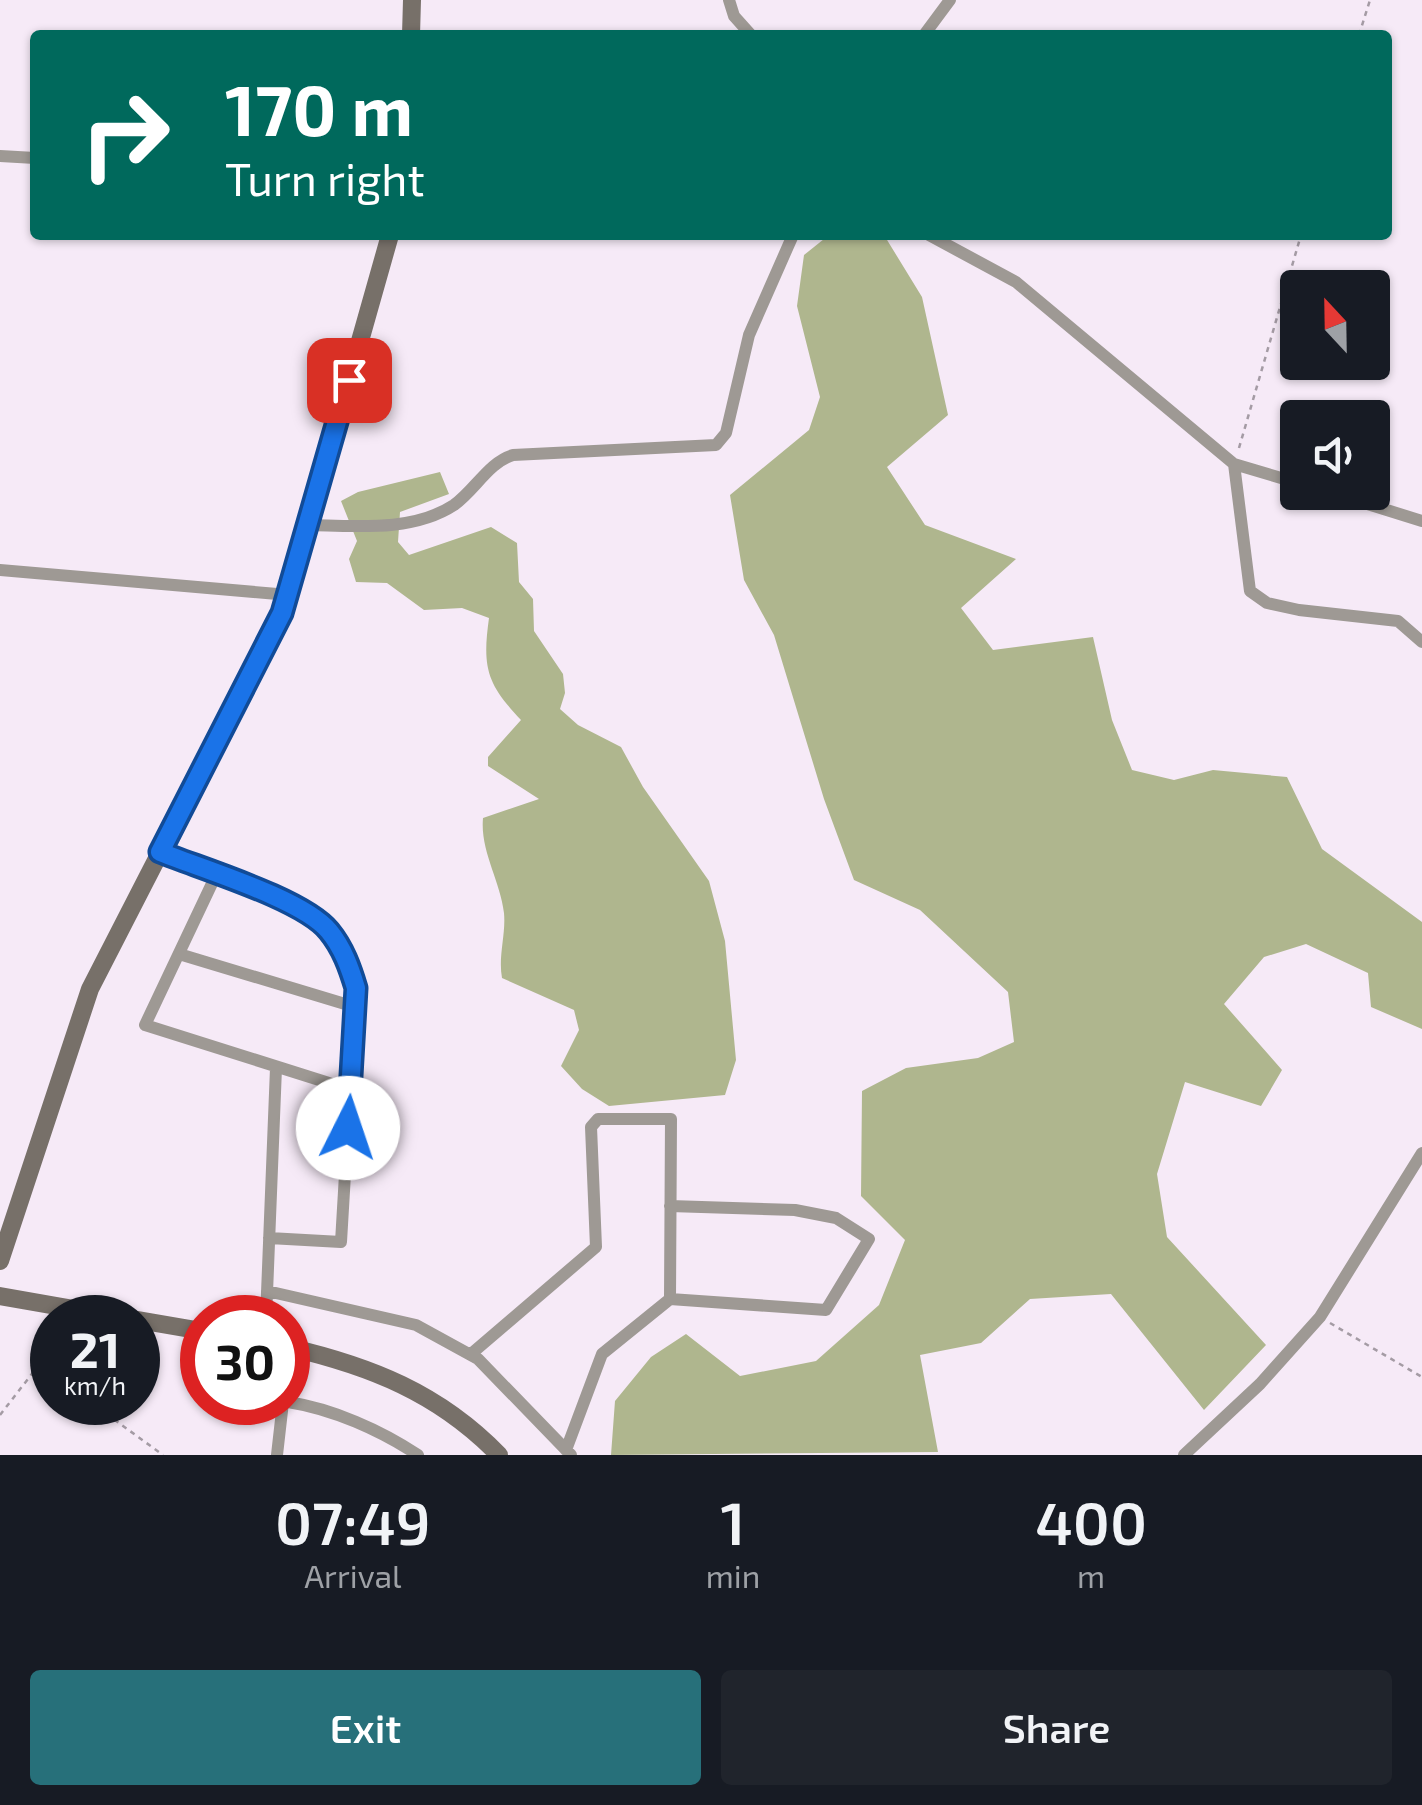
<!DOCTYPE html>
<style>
:root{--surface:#171b24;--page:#20242c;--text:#f1f3f6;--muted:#9ea1a6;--accent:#27707a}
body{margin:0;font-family:"Exo 2",sans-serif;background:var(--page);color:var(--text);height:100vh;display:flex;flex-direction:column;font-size:38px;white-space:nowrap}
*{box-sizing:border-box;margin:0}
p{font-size:32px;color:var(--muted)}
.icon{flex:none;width:55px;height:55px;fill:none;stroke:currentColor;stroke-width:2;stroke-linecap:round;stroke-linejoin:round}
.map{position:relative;height:1455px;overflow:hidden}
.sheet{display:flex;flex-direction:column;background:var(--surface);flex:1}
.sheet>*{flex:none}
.hud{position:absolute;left:30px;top:30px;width:1362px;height:210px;border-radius:10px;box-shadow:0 2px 8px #0004;background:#00695c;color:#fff;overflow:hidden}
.needle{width:65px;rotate:338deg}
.buttons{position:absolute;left:1280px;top:270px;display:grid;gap:20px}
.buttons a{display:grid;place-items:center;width:110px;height:110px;border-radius:10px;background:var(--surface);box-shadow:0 2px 8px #0004;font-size:50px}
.speed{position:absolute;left:30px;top:1295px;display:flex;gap:20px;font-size:50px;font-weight:700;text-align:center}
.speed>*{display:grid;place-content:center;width:130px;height:130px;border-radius:50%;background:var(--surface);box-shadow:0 2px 8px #0004;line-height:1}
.speed small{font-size:25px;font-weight:400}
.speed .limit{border:15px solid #d22;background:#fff;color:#111}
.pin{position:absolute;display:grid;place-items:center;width:85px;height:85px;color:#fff;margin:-42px;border-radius:20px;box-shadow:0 5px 15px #0006}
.me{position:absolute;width:110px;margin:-55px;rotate:4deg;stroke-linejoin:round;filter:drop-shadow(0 0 8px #0008)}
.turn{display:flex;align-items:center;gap:35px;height:210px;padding:0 30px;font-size:45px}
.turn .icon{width:130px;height:130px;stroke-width:2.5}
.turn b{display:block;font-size:70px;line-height:85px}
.eta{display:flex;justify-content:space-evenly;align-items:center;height:170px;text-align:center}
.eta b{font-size:60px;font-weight:600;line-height:70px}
.button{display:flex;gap:20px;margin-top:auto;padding:20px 30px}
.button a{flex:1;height:115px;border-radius:10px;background:var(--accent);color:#fff;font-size:40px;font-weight:600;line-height:115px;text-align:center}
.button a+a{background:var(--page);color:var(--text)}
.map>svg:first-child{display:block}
.forest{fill:#afb68e}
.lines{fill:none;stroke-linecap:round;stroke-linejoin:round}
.path{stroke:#a49ba4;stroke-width:2.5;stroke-dasharray:5 5;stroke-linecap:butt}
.street{stroke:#9e9994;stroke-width:12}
.secondary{stroke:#777069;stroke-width:18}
.route-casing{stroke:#114b97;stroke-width:25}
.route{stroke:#1a73e8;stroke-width:18}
</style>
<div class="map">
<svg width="1422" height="1455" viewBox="0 0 1422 1455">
<rect width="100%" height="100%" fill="#f6eaf7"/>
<path class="forest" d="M829 235H884L922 297 948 415 887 467 925 525 1016 559 961 608 993 650 1093 637 1112 720 1132 770 1174 780 1213 770 1287 777 1322 849 1422 922V1029L1371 1007 1368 973 1306 944 1264 957 1224 1004 1282 1070 1261 1106 1185 1082 1157 1174 1167 1237 1266 1345 1204 1410 1111 1294 1030 1299 981 1343 920 1355 938 1452 611 1455 615 1401 651 1357 686 1334 740 1376 816 1361 879 1305 905 1240 861 1196 862 1091 906 1068 978 1058 1014 1042 1008 992 920 910 854 880 824 799 774 635 744 580 730 495 809 430 820 397 797 306 804 255Z
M440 472 449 494 400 512 398 542 409 555 491 527 517 543 519 582 533 599 534 631 563 674 565 693 560 709 578 725 621 747 643 787 709 881 725 941 736 1060 725 1095 609 1106 582 1089 561 1066 579 1030 574 1010 502 978C498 956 506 935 504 913 500 880 480 851 483 818L539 799 488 766V757L521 720C487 684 482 668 489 618L462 608 424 610 387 583 356 582 349 559 357 541 341 501 358 492Z"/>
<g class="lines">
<path class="path" d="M1359 35 1370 0
M1239 448 1301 235
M1330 1323 1422 1377
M90 1402 163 1455
M0 1415 38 1366 52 1376"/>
<path class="street" d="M729 0 734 16 751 35
M924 35 950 0
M0 156 35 158
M929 235 1016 282 1234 464 1298 483
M1234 464 1250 591 1267 603 1299 610 1398 621 1422 642
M1329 492 1422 521
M309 525C356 526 413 532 454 505 475 490 489 462 513 455L716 445 726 433 749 335 793 235
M0 570 289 595
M160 852 315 917 344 955 356 988 341 1242 269 1238
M216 875 145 1025 351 1090
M179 954 355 1007
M267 1291 416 1325 478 1359 571 1455
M670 1299 826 1310 869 1239 836 1218 795 1210 670 1206
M266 1318 276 1068
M202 1346 197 1389 202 1390
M471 1354 596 1247 591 1127 598 1119H671L670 1299 602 1354 566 1450
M288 1402C333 1409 380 1430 418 1455
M277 1455 283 1402
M1184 1455 1260 1384 1320 1317 1422 1153"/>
<path class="secondary" d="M411 35 412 0
M0 1261 90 989 283 613 390 235
M0 1296 125 1318
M138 1320 202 1331
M288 1347C370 1366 439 1393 499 1455"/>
</g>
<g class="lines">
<defs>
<path id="route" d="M348 1128 356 988C350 968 343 948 329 931 303 899 202 869 160 852L282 613 349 380"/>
</defs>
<use href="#route" class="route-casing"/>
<use href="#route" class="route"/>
</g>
</svg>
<div class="buttons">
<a><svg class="needle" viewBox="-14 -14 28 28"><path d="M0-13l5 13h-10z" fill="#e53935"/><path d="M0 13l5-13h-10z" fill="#9ea1a6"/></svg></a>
<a><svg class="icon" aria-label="sound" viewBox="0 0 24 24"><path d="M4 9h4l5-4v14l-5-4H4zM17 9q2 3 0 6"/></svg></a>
</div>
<div class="speed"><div>21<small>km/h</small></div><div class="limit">30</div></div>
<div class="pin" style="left:349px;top:380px;background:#d93025"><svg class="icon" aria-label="arrive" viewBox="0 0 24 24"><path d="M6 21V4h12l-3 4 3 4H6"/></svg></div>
<svg class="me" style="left:348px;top:1128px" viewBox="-20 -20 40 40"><circle r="19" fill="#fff"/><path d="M0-13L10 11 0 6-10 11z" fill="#1a73e8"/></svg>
<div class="hud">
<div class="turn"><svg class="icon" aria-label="right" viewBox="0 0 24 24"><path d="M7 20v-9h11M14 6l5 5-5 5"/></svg><div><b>170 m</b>Turn right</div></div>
</div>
</div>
<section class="sheet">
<div class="eta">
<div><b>07:49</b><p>Arrival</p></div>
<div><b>1</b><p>min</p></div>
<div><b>400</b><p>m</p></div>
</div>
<div class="button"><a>Exit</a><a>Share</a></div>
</section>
